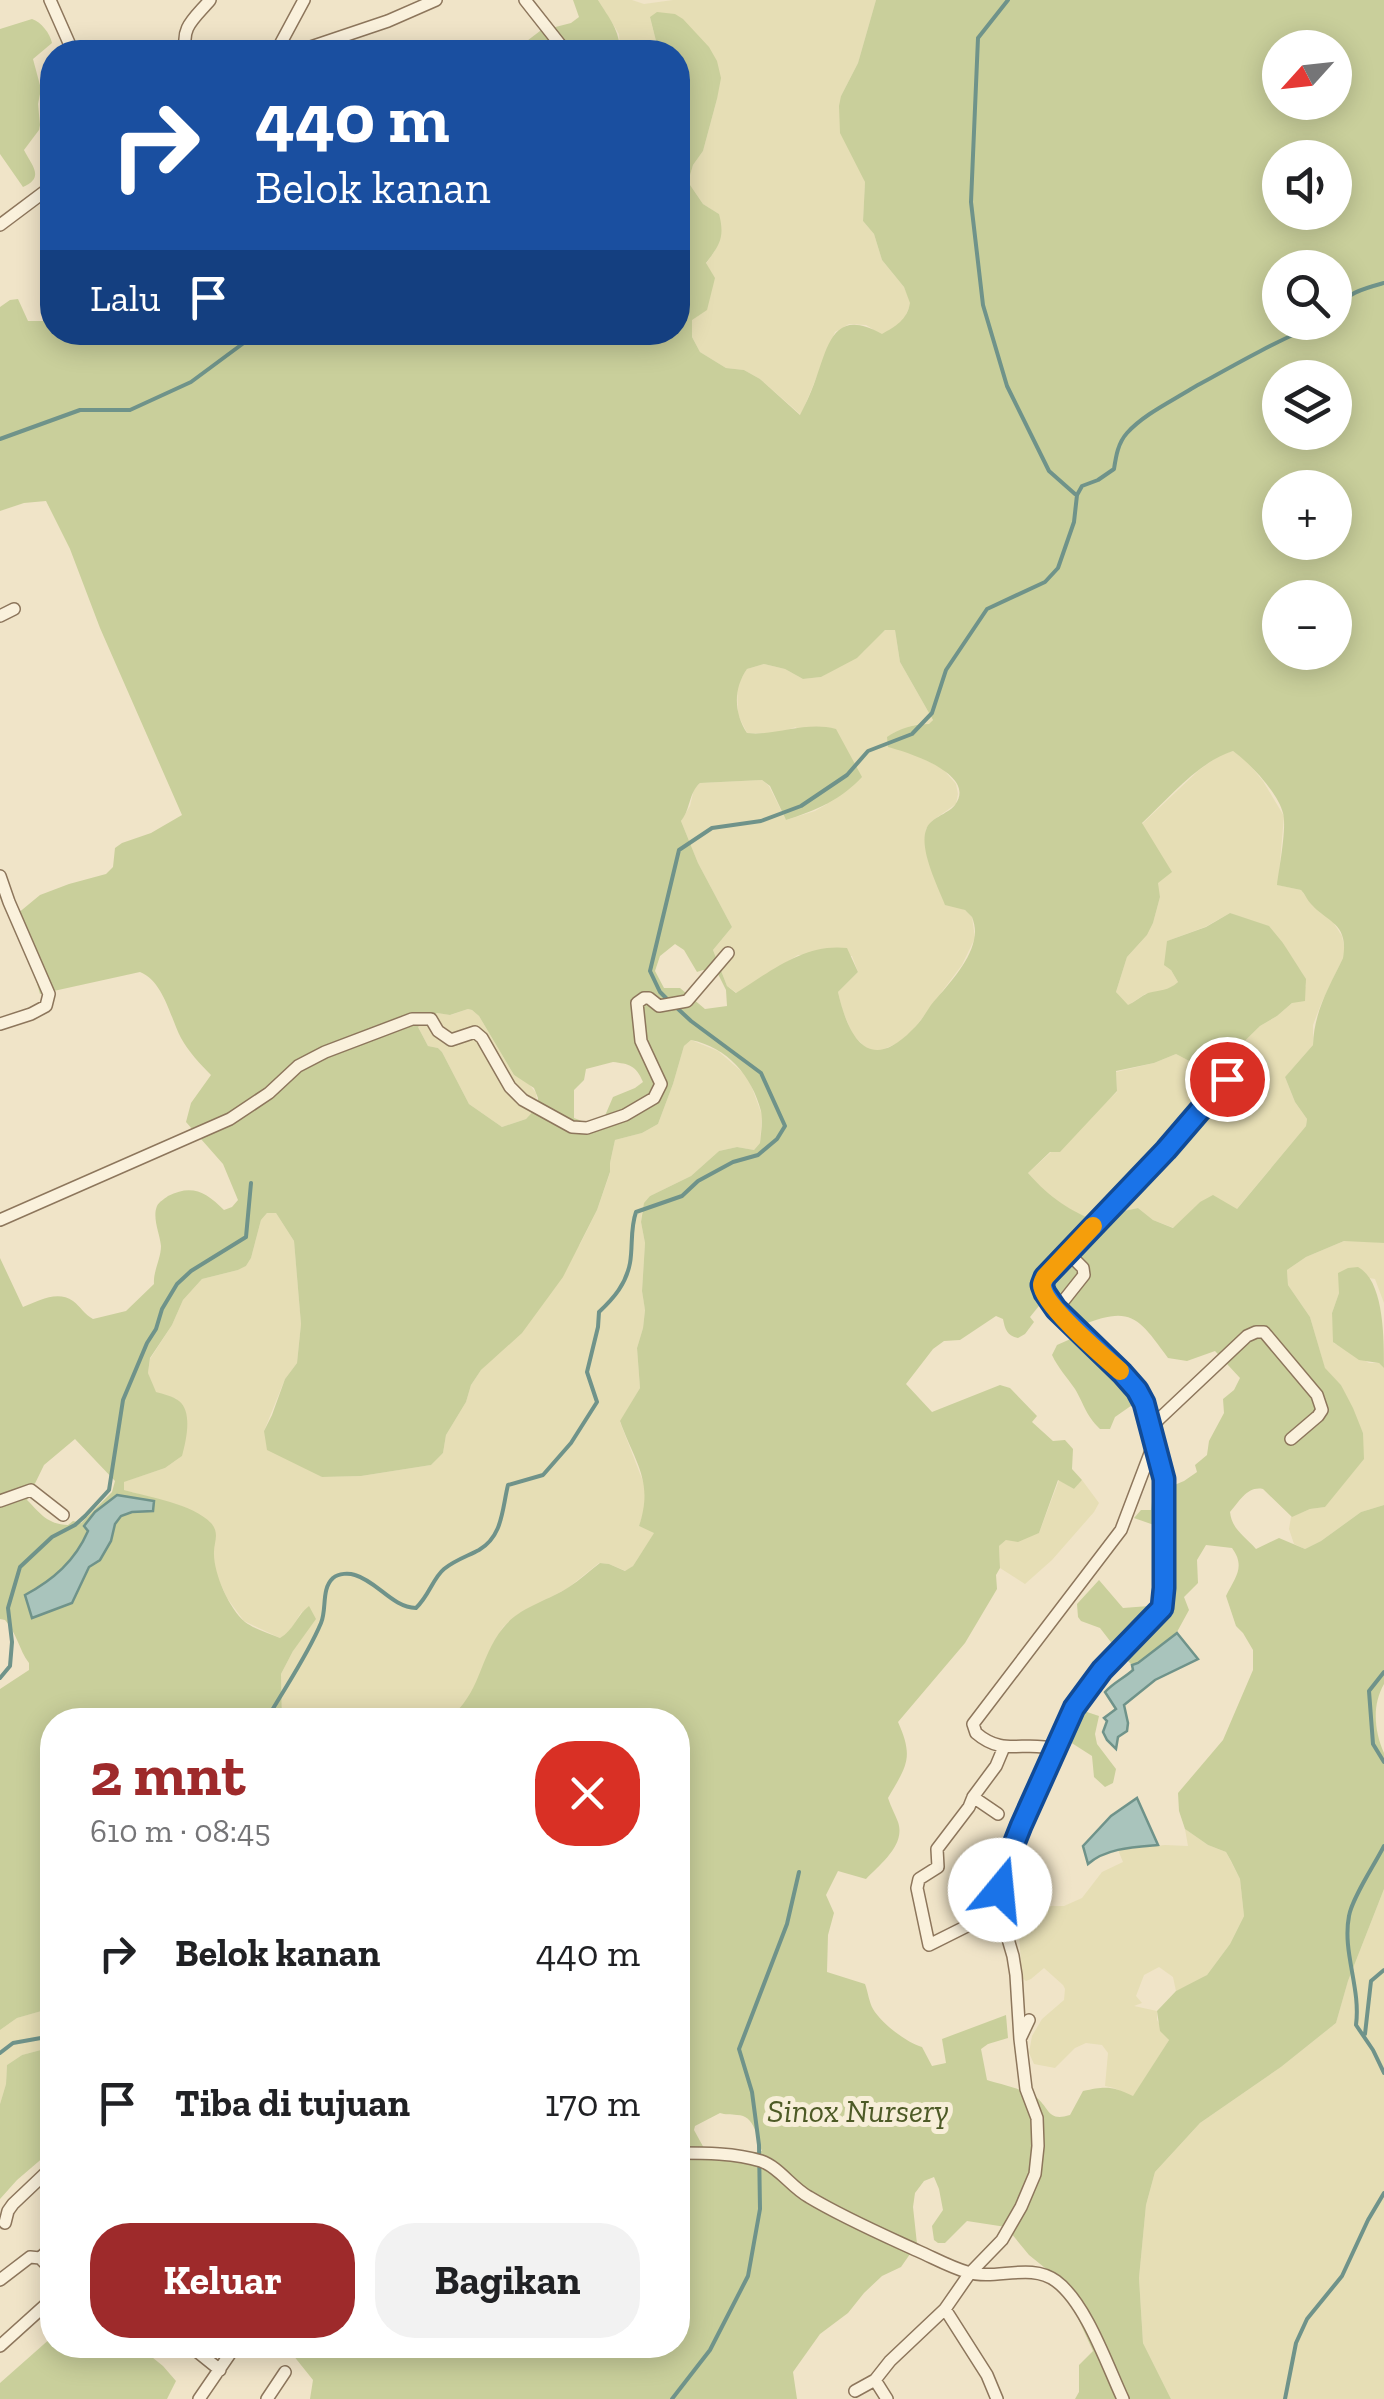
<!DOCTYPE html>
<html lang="id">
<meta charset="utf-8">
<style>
:root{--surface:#fff;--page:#f2f2f2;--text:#202124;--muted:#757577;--accent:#9e2a2b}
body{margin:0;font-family:"Zilla Slab",serif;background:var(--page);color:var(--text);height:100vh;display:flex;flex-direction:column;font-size:38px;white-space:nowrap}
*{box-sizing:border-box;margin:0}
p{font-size:32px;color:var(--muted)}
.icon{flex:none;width:55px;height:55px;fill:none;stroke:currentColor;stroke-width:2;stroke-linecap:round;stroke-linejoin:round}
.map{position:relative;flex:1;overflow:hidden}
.panel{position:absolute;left:40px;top:1708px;width:650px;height:650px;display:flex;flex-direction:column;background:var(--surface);border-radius:40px;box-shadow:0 5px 25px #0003}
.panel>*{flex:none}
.banner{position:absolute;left:40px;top:40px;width:650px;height:305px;border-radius:40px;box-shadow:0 5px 25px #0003;background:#1a4fa0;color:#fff;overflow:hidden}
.needle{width:65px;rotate:243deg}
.buttons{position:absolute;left:1262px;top:30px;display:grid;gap:20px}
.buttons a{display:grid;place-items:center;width:90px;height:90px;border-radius:50%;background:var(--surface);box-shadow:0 5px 25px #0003;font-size:50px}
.pin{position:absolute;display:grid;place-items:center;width:85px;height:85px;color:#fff;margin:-42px;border:5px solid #fff;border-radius:50%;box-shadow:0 2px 10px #0007}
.me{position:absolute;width:110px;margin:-55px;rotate:17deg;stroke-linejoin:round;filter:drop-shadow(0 0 8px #0008)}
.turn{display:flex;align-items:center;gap:35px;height:210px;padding:0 50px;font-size:45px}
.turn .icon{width:130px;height:130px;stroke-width:2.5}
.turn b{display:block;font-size:70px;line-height:85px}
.then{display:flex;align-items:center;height:95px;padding:0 50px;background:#0003;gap:20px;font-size:38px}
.round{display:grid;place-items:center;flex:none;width:105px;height:105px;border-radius:40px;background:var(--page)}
.head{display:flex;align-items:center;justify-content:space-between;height:170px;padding:0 50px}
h1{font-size:60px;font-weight:700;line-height:75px;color:var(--accent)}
.action{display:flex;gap:20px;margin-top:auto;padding:20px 50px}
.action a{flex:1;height:115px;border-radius:40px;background:var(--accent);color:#fff;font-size:40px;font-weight:700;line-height:115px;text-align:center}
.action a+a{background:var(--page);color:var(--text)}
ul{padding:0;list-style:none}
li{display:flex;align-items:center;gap:30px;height:150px;padding:0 50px}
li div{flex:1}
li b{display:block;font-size:38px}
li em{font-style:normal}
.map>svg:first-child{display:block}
.farmland{fill:#e6deb5}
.green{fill:#c9cf9b;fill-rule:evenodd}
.water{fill:#a9c4bc;stroke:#6f938a;stroke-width:2.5}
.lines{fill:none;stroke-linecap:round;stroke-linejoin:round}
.stream{stroke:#6f938a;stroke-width:4}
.minor-casing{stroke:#8d765c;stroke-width:14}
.minor{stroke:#faf1dc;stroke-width:11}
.route-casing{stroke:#114b97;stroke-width:25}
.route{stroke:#1a73e8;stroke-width:18}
.slow{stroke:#f59e0b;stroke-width:18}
.labels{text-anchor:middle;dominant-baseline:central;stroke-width:10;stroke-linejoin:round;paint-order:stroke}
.park-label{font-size:32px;font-style:italic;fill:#4d5a26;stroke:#f7eed8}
</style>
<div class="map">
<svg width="1384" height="2399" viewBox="0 0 1384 2399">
<rect width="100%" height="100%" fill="#f0e4c8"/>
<path class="farmland" d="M598 0H632L644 4 673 0H876L858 63 841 96 865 182 863 221 874 234 882 260 904 287 911 303 904 319 898 326 882 335 866 325 849 324 835 332 801 415 760 379 744 370 726 368 700 352 692 337V319L706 264 716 249 719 214 703 204 688 182 693 165 703 151 717 99 650 17 657 45 653 52H620L619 34Z
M885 630H895L900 662 933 720 930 724 914 725 891 734 917 755 943 769 956 784 958 794 956 804 932 821 926 829 925 839 928 860 955 906 965 910 972 917 975 938 962 965 914 1029 898 1043 877 1052 867 1049 853 1035 842 1009 838 992 858 972 852 956 798 955 737 993 727 986 713 950 732 927 698 863 681 821 690 806 694 789 700 783 762 780 769 786 786 820 815 811 827 804 796 727 778 733H747L738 715 737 685 747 669 764 664 785 669 803 679 821 677 864 651 877 636Z
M1233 751 1244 758 1263 781 1284 816 1278 885 1301 890 1313 906 1331 919 1342 936 1345 951 1343 958 1321 1004 1313 1025V1045L1285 1077 1295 1102 1307 1119 1306 1126 1236 1210 1200 1202 1174 1228 1153 1220 1138 1208 1119 1212 1101 1224 1072 1211 1048 1195 1028 1173 1117 1092 1116 1072 1154 1063 1176 1054 1212 1073 1260 1026 1277 1016 1292 1003 1306 986 1302 973 1293 961 1283 943 1230 913 1205 927 1167 941 1171 970 1178 982 1172 987 1166 990 1145 994 1127 1006 1116 992 1127 957 1147 935 1153 923 1160 897 1142 824 1199 770 1220 755Z
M468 1009 472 1010 479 1016 514 1075 529 1084 536 1093 537 1107 526 1119 502 1127 469 1104 442 1052 438 1048 428 1046 418 1027 437 1013 451 1015Z
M691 1040 718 1051 748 1077 762 1115 760 1143 754 1150 737 1147 719 1151 691 1176 650 1196 642 1213 641 1222 645 1243 642 1291 645 1309 643 1328 637 1348 640 1388 620 1422 646 1489 645 1508 639 1526 655 1532 633 1566 626 1571 609 1564 599 1563 568 1588 517 1615 503 1627 493 1644 471 1696 458 1711 447 1720H282L281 1674 293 1651 302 1611 288 1634 280 1638 244 1621 227 1598 215 1571 210 1522 181 1506 124 1490 123 1482 165 1468 182 1456 177 1399 155 1392 148 1373 150 1359 172 1325 183 1300 202 1279 238 1270 246 1266 251 1258 261 1220 267 1213H276L294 1241 301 1324 297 1363 285 1379 264 1431 322 1477 361 1476 431 1465 443 1453 446 1435 466 1402 471 1385 481 1370 494 1357 580 1244 597 1210 610 1173V1163L615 1140 642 1133 658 1124 673 1084 684 1046Z
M1354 1240 1384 1243V1303L1375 1279 1339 1273V1293L1332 1313 1334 1343 1369 1363H1379L1384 1368V1505L1361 1512 1321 1541 1305 1549 1294 1544 1289 1529 1291 1517 1310 1509 1325 1507 1363 1433 1341 1385 1325 1369 1310 1317 1288 1285 1287 1270 1306 1257 1344 1241Z
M1059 1480 1074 1489 1082 1480 1099 1503 1094 1512 1052 1560 1025 1584 1000 1568 999 1546 1006 1540 1039 1533Z
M1185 1829 1208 1845 1226 1852 1240 1879 1244 1916 1230 1944 1207 1975 1200 1980 1176 1991 1173 1977 1159 1967 1144 1975 1136 1996 1142 2003 1134 2006 1157 2011V2020L1169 2040 1133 2097 1114 2088 1105 2086 1108 2053 1102 2045 1086 2043 1075 2048 1055 2068 1034 2064 1029 2053 1032 2036 1042 2019 1064 2000 1065 1989 1063 1985 1044 1968 1031 1979 1026 1981 1022 1978 1019 1934 1024 1933 1032 1919 1049 1906H1064L1082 1898 1102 1872 1123 1862 1118 1850 1165 1845 1188 1846Z
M1384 1889V2399H1171L1143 2343 1139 2278 1146 2205 1155 2172 1200 2123 1281 2067 1336 2023 1348 1981Z
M52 2008V2047L22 2055 7 2065 6 2084 0 2104V2030L17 2018Z"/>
<path class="green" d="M573 0H598C609 18 620 30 620 52H465L470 46 491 48 523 44 540 31 571 23 579 17Z
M876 0H1384V1243L1344 1241 1306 1257 1287 1270 1288 1285 1310 1317 1325 1368 1341 1385 1353 1408 1363 1433 1364 1459 1325 1507 1310 1509 1292 1517 1263 1489C1247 1486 1240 1501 1230 1512 1232 1530 1245 1536 1256 1549L1279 1538 1305 1549 1321 1541 1361 1512 1384 1505V1684C1372 1705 1374 1730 1384 1753V1889L1348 1981 1336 2023 1281 2067 1200 2123 1155 2172 1146 2205 1139 2278 1143 2343 1171 2399H1075L1079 2392V2365L1093 2351 1076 2314 1050 2272 1029 2255 1006 2227 967 2221 945 2243H938L934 2240 932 2226 943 2210 939 2189 934 2177 924 2181 915 2193 913 2207 917 2244 901 2267 882 2276 864 2293 848 2313 820 2334 793 2372 797 2399H310L313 2380 293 2355 300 2345H678V1720H447C482 1693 478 1659 503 1628 519 1607 548 1601 569 1587 580 1580 589 1571 600 1563L609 1564 625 1571 633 1566 654 1533 639 1526C654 1481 635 1463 620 1421L640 1388 637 1348 643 1328 645 1310 642 1291 645 1243 641 1222 644 1203 650 1196 691 1176 719 1151 737 1147 754 1150 760 1143C761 1133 763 1121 761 1111 752 1076 727 1047 691 1040L684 1046 673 1084 658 1124 642 1133 615 1140 610 1163V1172L597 1210 563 1277 522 1333 481 1370 471 1385 466 1402 446 1435 443 1453 431 1465 361 1476 322 1477 267 1450 264 1431 272 1415 285 1379 297 1363 301 1324 294 1241 276 1213H267L261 1220 251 1258 246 1266 238 1270 202 1279 183 1300 172 1325 150 1358 148 1373 156 1392C163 1394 173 1396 179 1401 193 1412 186 1441 182 1456L165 1468 124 1482V1490C149 1497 193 1504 211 1523 220 1533 214 1542 214 1552 213 1572 229 1609 245 1622 254 1629 269 1633 280 1638 293 1631 297 1615 309 1606L316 1619 293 1651 281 1674 282 1720H52V2008L17 2018 0 2030V1689L29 1670V1663C19 1650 17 1633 5 1620L0 1619V1258L23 1307C39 1301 57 1290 73 1301 81 1307 84 1314 93 1319L126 1311 154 1284C153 1271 161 1259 161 1246 160 1234 152 1218 157 1206 159 1202 164 1199 168 1196 192 1184 206 1192 224 1210L232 1207 238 1200 223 1164 186 1122 191 1103 211 1075C200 1064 189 1052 181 1038 170 1017 164 982 140 972L40 994 17 914 40 895 69 884 106 874 113 867 115 848 122 843 151 833 182 815 100 628 70 549 46 501 24 503 0 511V307L10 300 18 299 28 321H47L52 316V332H678V52H653L657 45 650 17 657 12 675 14 683 19 709 47 717 61 721 78 717 99 703 151 693 165 688 182 703 204 719 214C725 237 720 245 706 263L715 278 707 310 692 320V337L700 352 726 368 744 370 760 379 800 415C805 405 810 395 814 384 828 347 832 306 882 334 896 326 907 320 910 303L904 287 882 260 874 234 863 221 865 182 840 133 839 106 841 96 858 63ZM1280 48H1335V102H1280ZM1280 158H1335V212H1280ZM1280 268H1335V322H1280ZM1280 378H1335V432H1280ZM1280 488H1335V542H1280ZM1280 598H1335V652H1280ZM885 630H895L900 662 933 720 929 724C914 724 900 728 887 737L888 747C907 752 978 774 955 805 947 815 930 817 926 830 919 850 938 887 945 905L965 910 972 917C975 925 976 932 974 940 969 964 946 987 931 1005 925 1014 920 1023 912 1030 868 1075 848 1036 838 992L858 972 847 948C805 943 771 971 736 993L727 986 713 950 732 927 698 863 681 821C691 809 688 794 700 783L762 780 770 786 786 820C815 811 842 799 862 777L836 729C805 721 778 736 747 733 734 713 733 689 747 669L764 664 785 669 803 679 821 677 857 658ZM1233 751C1250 763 1278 793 1283 813 1287 828 1279 868 1277 885L1301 890C1305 894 1307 900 1311 904 1328 923 1349 923 1343 958 1329 987 1314 1012 1313 1045L1285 1077 1295 1102 1307 1119 1306 1126 1237 1209 1213 1195 1200 1202 1173 1228 1153 1220 1138 1208 1119 1212 1101 1224C1068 1209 1052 1200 1028 1173L1050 1152H1060L1117 1091 1116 1071 1154 1063 1176 1054 1212 1073 1260 1026 1277 1016 1292 1003 1305 1001 1306 979 1283 943 1269 926 1230 913 1206 927 1167 941 1164 965 1171 970 1178 982C1168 991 1160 990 1148 993 1141 996 1135 1002 1128 1005L1116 992 1127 957 1147 935 1153 923 1160 897 1158 883 1172 872 1142 823C1169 798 1198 762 1233 751ZM675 944 684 950 697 972 703 970 718 974 726 990 727 1006 705 1009 680 988H664L655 971 660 956ZM468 1009 472 1010 479 1016 514 1075 534 1088 538 1098 537 1107 526 1119 502 1127 469 1104 442 1052 438 1048 428 1046 418 1027 437 1013 450 1015ZM613 1062C629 1064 636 1065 643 1082L635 1088 613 1097 604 1118 587 1123 574 1118V1090L584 1080 586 1069ZM1043 1301 1080 1326C1131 1305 1138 1317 1168 1358L1187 1361 1215 1351 1240 1378 1234 1390 1223 1399 1224 1413 1209 1441 1207 1455 1195 1465 1197 1472 1184 1481 1153 1494 1151 1510H1141L1134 1518 1154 1525C1158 1538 1156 1544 1154 1557 1152 1577 1156 1586 1149 1606L1123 1608 1099 1580 1077 1604 1078 1617 1081 1621 1100 1628 1117 1650 1132 1665 1138 1663 1177 1632 1189 1610 1184 1597 1198 1583 1197 1560 1206 1545 1232 1548C1246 1567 1235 1577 1226 1596L1236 1626 1243 1633 1253 1650V1670L1223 1740 1178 1793 1179 1811 1185 1829 1208 1845 1226 1852 1231 1861 1240 1879 1244 1916 1230 1944 1207 1975 1176 1991 1157 2011 1160 2031 1169 2040 1133 2096C1112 2086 1106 2086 1083 2091L1070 2115C1047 2122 1050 2108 1036 2097 1026 2090 1000 2084 987 2080L981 2049 988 2044 1008 2038 1006 2015 942 2039 946 2063 932 2066 922 2047C907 2043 881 2023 873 2009 869 2002 868 1992 865 1984L827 1972 828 1935 834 1913 826 1895 838 1871 866 1879C880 1864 906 1845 898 1822 895 1814 891 1807 888 1798 907 1765 914 1758 898 1722L965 1643 997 1589 996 1575 1000 1568 999 1546 1006 1540 1018 1542 1039 1533 1058 1480 1074 1489 1082 1480 1072 1469 1073 1449 1065 1440 1053 1441 1032 1422 1037 1416 1010 1388 1000 1385 932 1412 906 1384 933 1349 944 1341 960 1340 996 1316 1003 1319C1005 1329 1007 1336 1018 1338L1025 1334 1034 1322 1030 1317ZM75 1439 115 1481 112 1492 81 1523 73 1521 68 1525C47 1524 41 1514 27 1500L44 1465ZM117 1495 153 1501V1511L132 1512 122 1516 115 1524 111 1541 100 1560 89 1566 72 1603 25 1595C46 1583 67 1568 80 1547 94 1525 92 1509 117 1495ZM720 2113C725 2115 731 2114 737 2115 755 2115 757 2138 762 2151L746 2154 705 2150 694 2130 695 2126Z
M32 19C41 22 50 33 52 43L33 59 41 89 38 104 40 125 39 130 24 150C32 166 45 177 23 187L0 154V29Z
M1358 1267C1384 1281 1384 1337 1384 1368L1379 1363 1359 1360 1333 1342 1332 1313 1339 1293 1338 1273 1348 1268Z
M1075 1337 1114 1375 1135 1403 1115 1417 1110 1429H1100C1085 1414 1085 1406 1075 1389 1067 1377 1058 1368 1052 1355L1057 1345Z
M1084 1711 1099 1716 1095 1734 1097 1744 1116 1769 1113 1783 1105 1787 1094 1777 1092 1756 1067 1740 1071 1729Z
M52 2047V2150L17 2180 0 2199V2104L6 2084 7 2065 22 2055Z
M52 2337V2345H84L86 2347 89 2345H137L163 2366 176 2381 167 2399H0V2383Z"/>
<path class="water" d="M117 1495 154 1501 153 1511 132 1512 121 1516 115 1524 111 1541 100 1560 89 1567 72 1603 32 1618 25 1595C53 1580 75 1561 88 1531L84 1526 95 1512Z
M1177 1633 1198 1659 1155 1680 1124 1705 1128 1723 1127 1731 1118 1737 1116 1749 1107 1740 1103 1732 1107 1721 1104 1718 1116 1709 1105 1692C1113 1683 1124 1678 1133 1670L1132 1665 1138 1663Z
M1137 1798 1158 1845C1134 1847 1106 1848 1088 1864L1083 1846 1111 1816Z"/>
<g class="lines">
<path class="stream" d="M1008 0 978 38 971 202 983 305 1007 386 1049 471 1075 494
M1335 310C1345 293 1366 288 1384 283
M0 439 80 410H130L191 382 245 342 282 332
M1077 495 1082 486 1098 480 1114 469C1116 456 1118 443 1127 433 1143 415 1170 402 1191 389 1234 365 1276 341 1322 322
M670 1002 660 992 650 971 679 850 712 828 761 821 801 806 847 775 868 751 912 734 932 713 946 670 987 609 1045 582 1058 568 1074 522 1077 495
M1384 1672 1369 1691 1373 1744 1384 1762
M0 1678 10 1666 12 1642 8 1608 20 1567 52 1537 75 1525 85 1516 109 1490 123 1400 147 1343 156 1329 162 1309 177 1284 191 1271 246 1237 251 1183
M272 1720 271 1712C288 1683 308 1654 321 1623 327 1609 321 1589 333 1578 339 1573 349 1573 355 1575 378 1582 392 1607 416 1608 429 1596 433 1578 444 1569 455 1560 468 1556 479 1550 503 1536 502 1509 508 1485L543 1475 571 1443 597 1402 587 1372 598 1327 599 1312C614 1298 626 1284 630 1263 633 1246 630 1229 636 1212L682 1196 698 1181 733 1162 758 1155 777 1139 785 1126 761 1073 691 1021 677 1008
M1384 1846C1375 1864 1352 1898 1349 1916 1342 1952 1361 1988 1356 2025L1373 2050 1384 2073
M1365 2034 1371 1981 1384 1970
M0 2053 13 2043 52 2036
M672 2399 710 2350 748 2276 760 2209 759 2145 752 2092 739 2049 787 1924 799 1872
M1285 2399 1296 2343 1307 2319 1342 2276 1368 2220 1384 2193"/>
<defs>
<path id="minor" d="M50 0 73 52
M525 0 566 52
M187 52C179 28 195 18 210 0
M276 52 304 0
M296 52 388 21 436 0
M0 225 52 186
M0 616 14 609
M0 876 9 902 49 994 46 1006 31 1014 0 1024
M0 1220 230 1119 269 1093 298 1066 325 1052 412 1019H431L438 1031 451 1040 475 1032 482 1038 510 1087 523 1100 572 1127 587 1128 625 1115 654 1098 661 1084 641 1041 637 1003 644 998H649L659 1006 687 1001 728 953
M1057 1309 1084 1275 1083 1268 1068 1253
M1152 1429C1147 1417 1145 1403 1138 1392 1113 1351 1059 1331 1042 1285L1045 1277 1167 1149 1227 1079
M0 1501 31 1490 63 1515
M1055 1749C1023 1740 1004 1757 976 1733L973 1724 1121 1530 1154 1443
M973 1797 998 1814
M1001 1909 929 1945 917 1888 919 1879 938 1867 937 1849 969 1807 973 1797 996 1766 1004 1747
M1020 2039 1016 1975 1013 1956 1003 1922 1001 1879 1021 1826 1074 1708 1103 1670 1162 1608 1165 1560 1164 1479 1152 1429 1158 1420 1247 1336 1256 1332H1264L1317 1395 1322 1410 1318 1416 1291 1439
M678 2153C704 2153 735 2153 761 2161 779 2167 792 2188 809 2197 844 2218 881 2234 918 2251 934 2258 950 2267 967 2272 996 2281 1030 2262 1056 2281 1086 2303 1107 2365 1123 2399
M5 2223 8 2211 13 2204 52 2167
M40 2258 52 2247
M0 2280 30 2257 40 2258 52 2270
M945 2309 987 2375 997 2399
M189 2345 220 2370
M0 2346 52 2299
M875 2380 887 2399
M855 2391 875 2380 890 2361 945 2309 970 2273 1002 2240 1021 2207 1035 2174 1038 2146 1037 2118 1026 2089 1020 2039 1029 2020
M199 2399 236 2345
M267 2399 285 2372"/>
</defs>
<use href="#minor" class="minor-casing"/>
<use href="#minor" class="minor"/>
</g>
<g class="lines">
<defs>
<path id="route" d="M1000 1890V1879L1021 1826 1074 1708 1102 1670 1162 1608 1164 1588V1479L1144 1403 1137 1390 1122 1373 1056 1309 1045 1293 1042 1285 1045 1277 1166 1150 1227 1079"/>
</defs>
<use href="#route" class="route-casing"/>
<use href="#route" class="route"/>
<path class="slow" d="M1093 1226 1045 1277C1044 1279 1042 1282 1042 1285 1042 1304 1104 1357 1120 1371"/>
</g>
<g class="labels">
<g class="park-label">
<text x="858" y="2111">Sinox Nursery</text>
</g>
</g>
</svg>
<div class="buttons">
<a><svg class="needle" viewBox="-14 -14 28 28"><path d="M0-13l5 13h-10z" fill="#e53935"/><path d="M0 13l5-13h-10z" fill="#757577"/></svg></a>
<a><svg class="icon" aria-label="sound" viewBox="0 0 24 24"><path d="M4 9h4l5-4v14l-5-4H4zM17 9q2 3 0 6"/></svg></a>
<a><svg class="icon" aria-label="search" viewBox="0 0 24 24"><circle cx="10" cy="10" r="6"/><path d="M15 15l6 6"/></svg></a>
<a><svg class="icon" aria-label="layers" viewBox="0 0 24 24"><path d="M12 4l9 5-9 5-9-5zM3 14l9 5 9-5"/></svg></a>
<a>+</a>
<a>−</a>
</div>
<div class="pin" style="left:1227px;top:1079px;background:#d93025"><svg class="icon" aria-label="arrive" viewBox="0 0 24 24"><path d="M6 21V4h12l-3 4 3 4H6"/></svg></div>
<svg class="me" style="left:1000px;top:1890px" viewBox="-20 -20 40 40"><circle r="19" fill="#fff"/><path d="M0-13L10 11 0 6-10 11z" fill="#1a73e8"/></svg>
<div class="banner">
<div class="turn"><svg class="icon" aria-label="right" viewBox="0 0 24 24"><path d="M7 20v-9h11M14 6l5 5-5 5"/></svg><div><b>440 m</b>Belok kanan</div></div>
<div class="then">Lalu<svg class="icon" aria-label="arrive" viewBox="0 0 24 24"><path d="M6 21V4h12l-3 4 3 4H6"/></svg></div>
</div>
<section class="panel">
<div class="head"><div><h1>2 mnt</h1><p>610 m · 08:45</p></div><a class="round" style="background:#d93025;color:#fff"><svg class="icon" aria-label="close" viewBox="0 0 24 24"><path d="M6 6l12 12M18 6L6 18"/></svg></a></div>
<ul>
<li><svg class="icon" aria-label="right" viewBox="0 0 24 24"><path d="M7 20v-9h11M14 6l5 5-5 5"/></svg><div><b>Belok kanan</b></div><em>440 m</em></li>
<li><svg class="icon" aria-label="arrive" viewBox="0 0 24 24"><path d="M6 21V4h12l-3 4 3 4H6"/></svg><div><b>Tiba di tujuan</b></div><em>170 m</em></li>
</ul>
<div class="action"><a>Keluar</a><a>Bagikan</a></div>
</section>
</div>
